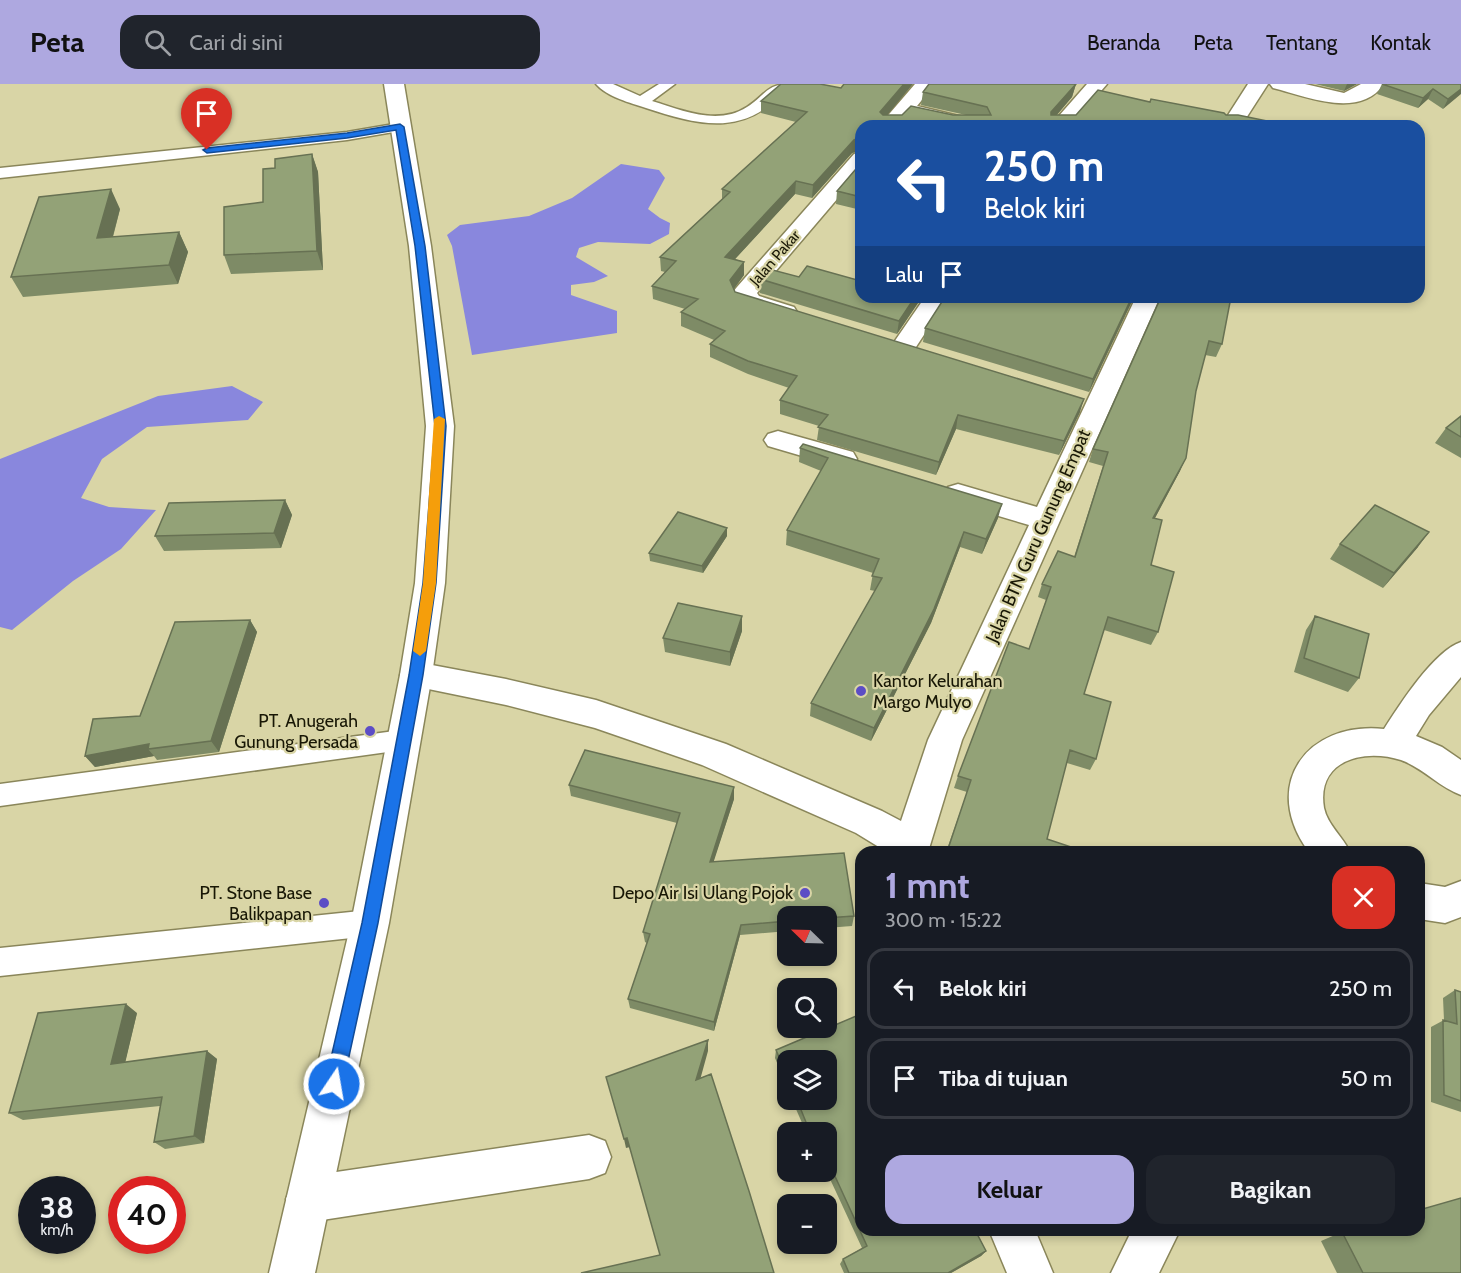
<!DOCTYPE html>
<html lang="id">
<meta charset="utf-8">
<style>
:root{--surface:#171b24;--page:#20242c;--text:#f1f3f6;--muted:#9ea1a6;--line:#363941;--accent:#aea8e0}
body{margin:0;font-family:Cabin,sans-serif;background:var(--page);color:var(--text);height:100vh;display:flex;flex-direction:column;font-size:22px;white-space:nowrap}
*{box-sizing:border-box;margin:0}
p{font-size:20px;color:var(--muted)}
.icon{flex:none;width:33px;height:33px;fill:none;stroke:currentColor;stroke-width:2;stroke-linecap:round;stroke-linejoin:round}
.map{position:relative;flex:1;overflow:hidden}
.drawer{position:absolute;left:855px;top:762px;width:570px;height:390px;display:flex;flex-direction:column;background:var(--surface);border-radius:18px;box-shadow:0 3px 9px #0003}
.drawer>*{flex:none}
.guide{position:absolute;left:855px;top:36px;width:570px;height:183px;border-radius:18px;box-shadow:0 3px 9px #0003;background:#1a4fa0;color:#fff;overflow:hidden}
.needle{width:39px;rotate:293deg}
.buttons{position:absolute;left:777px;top:822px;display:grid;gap:12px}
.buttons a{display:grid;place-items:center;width:60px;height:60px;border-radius:12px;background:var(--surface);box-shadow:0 3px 9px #0003;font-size:30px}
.speed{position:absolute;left:18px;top:1092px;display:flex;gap:12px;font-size:30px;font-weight:700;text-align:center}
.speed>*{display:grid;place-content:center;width:78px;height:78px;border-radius:50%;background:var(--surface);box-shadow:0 3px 9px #0003;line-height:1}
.speed small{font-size:15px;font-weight:400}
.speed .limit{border:9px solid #d22;background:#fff;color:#111}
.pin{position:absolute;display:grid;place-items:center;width:51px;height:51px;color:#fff;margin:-62px -26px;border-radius:50% 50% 50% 0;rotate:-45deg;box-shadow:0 0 6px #0007}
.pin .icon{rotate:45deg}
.me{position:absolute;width:66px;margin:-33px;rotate:12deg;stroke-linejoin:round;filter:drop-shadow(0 0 4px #0008)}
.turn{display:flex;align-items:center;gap:21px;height:126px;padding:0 30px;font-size:27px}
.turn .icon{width:78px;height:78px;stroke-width:2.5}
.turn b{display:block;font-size:42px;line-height:51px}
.then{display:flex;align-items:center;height:57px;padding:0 30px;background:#0003;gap:12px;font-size:22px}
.round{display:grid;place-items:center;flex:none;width:63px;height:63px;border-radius:18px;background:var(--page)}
.overview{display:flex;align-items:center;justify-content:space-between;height:102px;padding:0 30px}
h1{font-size:36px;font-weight:700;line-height:45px;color:var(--accent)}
.button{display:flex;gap:12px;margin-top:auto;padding:12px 30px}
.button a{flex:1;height:69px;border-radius:18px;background:var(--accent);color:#111;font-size:24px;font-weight:700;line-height:69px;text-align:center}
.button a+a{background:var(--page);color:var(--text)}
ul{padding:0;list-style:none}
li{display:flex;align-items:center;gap:18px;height:81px;margin:0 12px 9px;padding:0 18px;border:3px solid var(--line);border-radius:18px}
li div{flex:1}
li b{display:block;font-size:22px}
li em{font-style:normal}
header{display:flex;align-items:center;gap:36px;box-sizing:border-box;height:84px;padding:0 30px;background:var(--accent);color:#111}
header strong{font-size:28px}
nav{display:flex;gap:33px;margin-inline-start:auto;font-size:21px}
.search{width:420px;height:54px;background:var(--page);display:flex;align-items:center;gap:15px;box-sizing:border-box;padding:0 21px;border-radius:18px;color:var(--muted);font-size:22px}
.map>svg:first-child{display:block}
.water{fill:#8987dd}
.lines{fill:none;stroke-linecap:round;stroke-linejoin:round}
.service-casing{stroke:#8a865a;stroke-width:3}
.minor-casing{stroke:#8a865a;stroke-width:3}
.tertiary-casing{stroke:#8a865a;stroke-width:3}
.service{fill:#fff;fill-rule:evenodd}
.minor{fill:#fff;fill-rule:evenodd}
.tertiary{fill:#fff;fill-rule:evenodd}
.wall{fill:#7e8b66}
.shaded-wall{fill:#677153}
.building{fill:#93a277;stroke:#677153;stroke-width:1.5}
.route{fill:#1a73e8;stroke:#114b97;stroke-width:1.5}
.slow{fill:#f59e0b}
.poi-dot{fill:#5c4dc5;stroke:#d9d5a6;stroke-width:2}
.labels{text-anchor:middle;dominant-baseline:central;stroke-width:4.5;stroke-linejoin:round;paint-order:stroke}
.far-street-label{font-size:15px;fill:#181705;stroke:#d9d5a6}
.street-label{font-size:18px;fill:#181705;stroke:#d9d5a6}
.poi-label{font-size:18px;fill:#181705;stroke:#d9d5a6;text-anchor:end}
</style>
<header>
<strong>Peta</strong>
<div class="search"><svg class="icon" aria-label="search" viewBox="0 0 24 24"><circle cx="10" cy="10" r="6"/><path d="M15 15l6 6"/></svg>Cari di sini</div>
<nav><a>Beranda</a><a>Peta</a><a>Tentang</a><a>Kontak</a></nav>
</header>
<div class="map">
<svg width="1461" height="1189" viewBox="0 0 1461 1189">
<rect width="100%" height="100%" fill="#d9d5a6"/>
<path class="water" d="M621 80 659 86 665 94 648 125 660 134 670 139 669 150 650 160 598 158 579 164 576 173 608 192 594 198 571 201V211L617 227V249L472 271 452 162 447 151 460 141 529 132 572 114Z
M232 302 263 318 248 336 147 343 102 375 81 414 109 423 156 426 121 465 73 497 12 546 0 543V375L158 312Z"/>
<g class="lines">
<defs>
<path id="service" d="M596 0H613L640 12 659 0H675L652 17C681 26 718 42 747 23 766 11 766 0 790 0 749 53 703 43 646 24 631 19 607 13 596 0Z
M400 39 405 40 407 43 405 46 347 56 0 94V84L347 48Z
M402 646 411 649 415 656 411 663 402 666 0 722V700Z
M370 826 380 830 384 839 380 848 370 852 0 892V864Z"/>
<path id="minor" d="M915 0H935L917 22 984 38 987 42H951L908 32 900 42H882L881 40 884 36Z
M1087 0H1107L1071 42H1050Z
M1248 0H1268L1241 42H1221Z
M1270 0H1305L1344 9 1361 0H1384C1359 36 1306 12 1273 4Z
M861 68V87L757 209 759 212 794 223 797 228 794 233 785 235 737 220 733 208 737 203 854 70Z
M925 213H949L912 269 903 272 894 269 890 264Z
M1136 213H1160L962 656 928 768H887L856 749 702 681 595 644 506 621 404 600 400 591 404 582 416 578 506 595 596 616 726 660 882 727 901 737 928 656 1029 441 948 417 944 410 948 403 958 400 1037 423Z
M778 347 853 368 857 375 853 382 843 384 768 362 764 356 768 350Z
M1461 558V593L1429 631 1416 652 1442 663 1461 676V711C1439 703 1423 684 1401 676 1364 664 1316 676 1324 724 1327 740 1343 753 1350 768H1309C1260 702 1306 637 1384 645 1400 620 1434 567 1461 558Z
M1461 797V833L1445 839 1419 835V799L1445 803Z
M589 1051 605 1057 611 1073 605 1089 589 1095 309 1138 293 1131 286 1115 293 1099 309 1092Z
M989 1146H1035L1053 1189H1007Z
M1132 1146H1180L1159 1189H1111Z"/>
<path id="tertiary" d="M384 0H404L431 162 454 342 445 499 432 591 389 839 315 1189H269L351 839 400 591 415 499 426 342 409 162Z"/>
</defs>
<use href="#service" class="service-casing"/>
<use href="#minor" class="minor-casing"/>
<use href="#tertiary" class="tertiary-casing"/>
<use href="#service" class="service"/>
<use href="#minor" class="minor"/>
<use href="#tertiary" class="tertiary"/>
</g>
<path class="wall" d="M1076 0 1072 13 1057 31H1076L1150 18 1224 29 861 42V66L852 69 812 114 795 110 735 175 744 178V191L734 205 735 208 1080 328 1059 371 956 345 936 391 817 356 819 342 780 330V316L789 304 748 290 710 273V260L714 256 681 242V228L685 225 653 215 652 202 665 188 661 187 660 173 722 115V105L796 38 761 29V17L887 31H966L921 21 923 8Z
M1315 0H1357L1344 7Z
M1382 0H1461L1443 25 1428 15 1418 24 1377 10Z
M312 70 318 88 323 186 231 190 224 171 263 118 275 84Z
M861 79V126L836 120 837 107Z
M120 125 113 153 179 148 188 168 178 200 23 213 11 193Z
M799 193 922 213 897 250 760 209V195Z
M945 213H1134L1089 308 923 258 925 244Z
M1161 213 1222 260 1216 273 1205 271 1196 307 1180 387 1155 434 1151 481 1158 548 1151 561 1104 546 1084 610 1096 675 1090 686 1067 679 946 768 967 708 954 704 958 692 1029 565 1046 516 1038 513 1042 500 1074 473 1103 382 1089 378 1093 365Z
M1461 332V374L1435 359 1446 344Z
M800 364 998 434 982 470 960 463 931 539 871 657 810 632 811 619 875 507 870 506 873 489 786 461 787 446 821 387 799 378Z
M285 416 292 431 281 464 164 467 155 452Z
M727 444V452L703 489 650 477 649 469Z
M1340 460 1418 463 1383 504 1330 475Z
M742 532V547L730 582 665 568 663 554Z
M1315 532 1359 594 1348 608 1294 588 1306 546Z
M250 536 257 548 219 668 157 676 154 672 95 683 85 672 140 632Z
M569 701 734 703V715L713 778 854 832 852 842 826 844V832H788V847L740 851 714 947 630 924 628 915 647 859 645 858 643 848 677 739 571 712Z
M1455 906 1461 908V1028L1431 1018V943L1444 936 1443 914Z
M137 929 125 978 207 967 217 975 204 1059 165 1065 154 1058 160 1022 23 1036 9 1029Z
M861 930V1146H975L986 1167 981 1172 951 1189H844L840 1180 843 1175 862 1164 830 1095 826 1097 822 1088H826V1048H806L792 1016H826V976H788V1005L775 974 776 966Z
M1342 1148 1461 1189H1337L1321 1157Z"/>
<path class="shaded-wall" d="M904 0H913L879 41 880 28Z
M1076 0 1072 13 1048 41 1051 28Z
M1347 0H1357L1344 7Z
M1433 5 1428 15 1418 24 1423 14Z
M1461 5V10L1443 25 1448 15Z
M861 53 860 66 852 69 812 114 813 101 854 56Z
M312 70 318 88 323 186 317 167Z
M796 97 795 110 725 186V173Z
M111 105 120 125 107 174 97 154Z
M179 148 188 168 178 200 169 181Z
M744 178V191L730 210V196Z
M915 213H922L897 250 899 237Z
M1132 213H1134L1089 308 1093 295Z
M1084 315 1080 328 1059 371 1064 357Z
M958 331 956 345 936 391 939 378Z
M1186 374 1180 387 1148 447 1153 434Z
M285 416 292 431 281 464 274 449Z
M1002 420 998 434 982 470 986 455Z
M727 444V452L703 489 702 482Z
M964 448 960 463 931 539 871 657 874 644Z
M1429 448 1418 463 1383 504 1394 489Z
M742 532V547L730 582V568Z
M250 536 257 548 219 668 211 657Z
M149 660 148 665 154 672 95 683 85 672Z
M734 703V715L710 789V778Z
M741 841 740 851 714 947V938Z
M126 920 137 929 123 988 111 980Z
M708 956V967L697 1007 696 996Z
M207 967 217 975 204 1059 194 1052Z
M627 1054 630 1063 626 1064 624 1055Z
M833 1088 830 1095 826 1097 828 1090Z
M986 1167 981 1172 951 1189H948Z"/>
<path class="building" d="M781 0H820L841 4 844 0H904L880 28 883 31H902L911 22 953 31H991L987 23 923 8 929 0H1076L1051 28V31H1076L1098 6 1150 18 1151 15 1224 29 1226 31H1238L1292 42H861V53L854 56 813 101 796 97 725 173 744 178 730 196 735 208 1084 315 1064 357 958 331 939 378 818 343 828 331 780 316 797 292 748 277 710 260 725 247 681 228 698 215 652 202 676 177 660 173 730 108 722 105 807 28 761 17Z
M1382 0H1461V5L1448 15 1433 5 1423 14Z
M312 70 317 167 224 171V123L263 118V85L275 84V75Z
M861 79V113L837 107Z
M111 105 97 154 179 148 169 181 11 193 39 113Z
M807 182 861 197V213H915L899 237 760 195 769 185 799 193Z
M945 213H1132L1093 295 925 244Z
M1161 213H1231L1222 260 1209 257 1196 307 1186 374 1153 434 1162 436 1151 481 1174 488 1158 548 1108 533 1084 610 1111 618 1096 675 1070 666 1047 755 1074 764 1073 768H947L971 696 958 692 1009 558 1029 565 1051 503 1042 500 1058 467 1075 473 1108 368 1093 365Z
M1461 332V353L1446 344Z
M803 360 1002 420 986 455 964 448 934 525 874 644 811 619 882 494 872 492 879 475 787 446 828 374 800 364Z
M285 416 274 449 155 452 169 419Z
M1375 421 1429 448 1394 489 1340 460Z
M678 428 727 444 702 482 649 469Z
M678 519 742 532 730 568 663 554Z
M1315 532 1369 550 1359 594 1304 574Z
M250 536 211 657 148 665 149 660 85 672 93 635 140 632 175 538Z
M585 666 734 703 710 778 844 769 854 832 826 834V832H788V837L741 841 714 938 628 915 650 850 643 848 680 729 569 701Z
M1455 906 1461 908V1017L1444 1011 1443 936 1457 940Z
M126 920 111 980 207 967 194 1052 154 1058 162 1013 9 1029 38 929Z
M861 930V1146H975L986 1167 948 1189H849L843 1175 867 1162 833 1088 828 1090 826 1087V1048H810L797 1016H826V976H788V994L776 966Z
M708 956 696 996 711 990 749 1107 774 1189H581L660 1171 627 1054 624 1055 606 993Z
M1461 1114V1189H1363L1342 1148 1349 1146H1419V1126Z"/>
<path class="route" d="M400 40 404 43 425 162 446 342 436 499 423 591 378 839 343 1000 340 1006 334 1008 328 1006 325 1000 362 839 409 591 423 499 435 342 415 162 396 46 347 54 207 69 203 66 207 64 347 49Z"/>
<path class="slow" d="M439 332 445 335 436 499 426 567 420 572 413 567 423 499 434 335Z"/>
<g class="poi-dot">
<circle cx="861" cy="607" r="6"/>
<circle cx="370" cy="647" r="6"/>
<circle cx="805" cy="809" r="6"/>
<circle cx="324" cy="819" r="6"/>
</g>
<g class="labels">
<g class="far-street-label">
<text transform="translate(775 174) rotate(-49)">Jalan Pakar</text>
</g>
<g class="street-label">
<text transform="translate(1038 452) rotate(-66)">Jalan BTN Guru Gunung Empat</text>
</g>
<g class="poi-label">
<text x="873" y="597" text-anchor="start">Kantor Kelurahan<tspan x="873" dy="21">Margo Mulyo</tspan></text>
<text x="358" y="637">PT. Anugerah<tspan x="358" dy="21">Gunung Persada</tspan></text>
<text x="312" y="809">PT. Stone Base<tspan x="312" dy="21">Balikpapan</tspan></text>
<text x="793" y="809">Depo Air Isi Ulang Pojok</text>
</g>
</g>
</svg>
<div class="buttons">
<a><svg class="needle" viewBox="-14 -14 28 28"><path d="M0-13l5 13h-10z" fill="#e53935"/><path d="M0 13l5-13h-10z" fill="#9ea1a6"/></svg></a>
<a><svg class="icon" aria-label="search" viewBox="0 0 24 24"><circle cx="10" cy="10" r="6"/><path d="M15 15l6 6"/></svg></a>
<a><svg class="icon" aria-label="layers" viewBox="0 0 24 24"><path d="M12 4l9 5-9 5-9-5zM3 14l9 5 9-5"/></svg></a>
<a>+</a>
<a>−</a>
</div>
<div class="speed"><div>38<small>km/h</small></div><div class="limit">40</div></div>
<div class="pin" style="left:207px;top:66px;background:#d93025"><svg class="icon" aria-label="arrive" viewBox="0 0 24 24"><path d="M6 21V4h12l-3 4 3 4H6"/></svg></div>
<svg class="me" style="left:334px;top:1000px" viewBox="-20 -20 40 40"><circle r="17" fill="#1a73e8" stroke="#fff" stroke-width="3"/><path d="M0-11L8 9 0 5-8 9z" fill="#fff"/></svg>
<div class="guide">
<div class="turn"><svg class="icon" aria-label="left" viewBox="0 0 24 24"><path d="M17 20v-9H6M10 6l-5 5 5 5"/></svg><div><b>250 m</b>Belok kiri</div></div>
<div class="then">Lalu<svg class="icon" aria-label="arrive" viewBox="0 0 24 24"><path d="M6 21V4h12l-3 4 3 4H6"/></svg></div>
</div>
<section class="drawer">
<div class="overview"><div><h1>1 mnt</h1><p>300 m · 15:22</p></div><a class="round" style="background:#d93025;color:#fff"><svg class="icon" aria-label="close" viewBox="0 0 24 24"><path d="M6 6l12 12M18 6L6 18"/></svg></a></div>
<ul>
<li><svg class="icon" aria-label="left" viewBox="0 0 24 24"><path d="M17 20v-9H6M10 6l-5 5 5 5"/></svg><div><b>Belok kiri</b></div><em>250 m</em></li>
<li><svg class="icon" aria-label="arrive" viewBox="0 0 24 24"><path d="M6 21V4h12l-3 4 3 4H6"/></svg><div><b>Tiba di tujuan</b></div><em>50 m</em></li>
</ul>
<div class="button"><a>Keluar</a><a>Bagikan</a></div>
</section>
</div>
